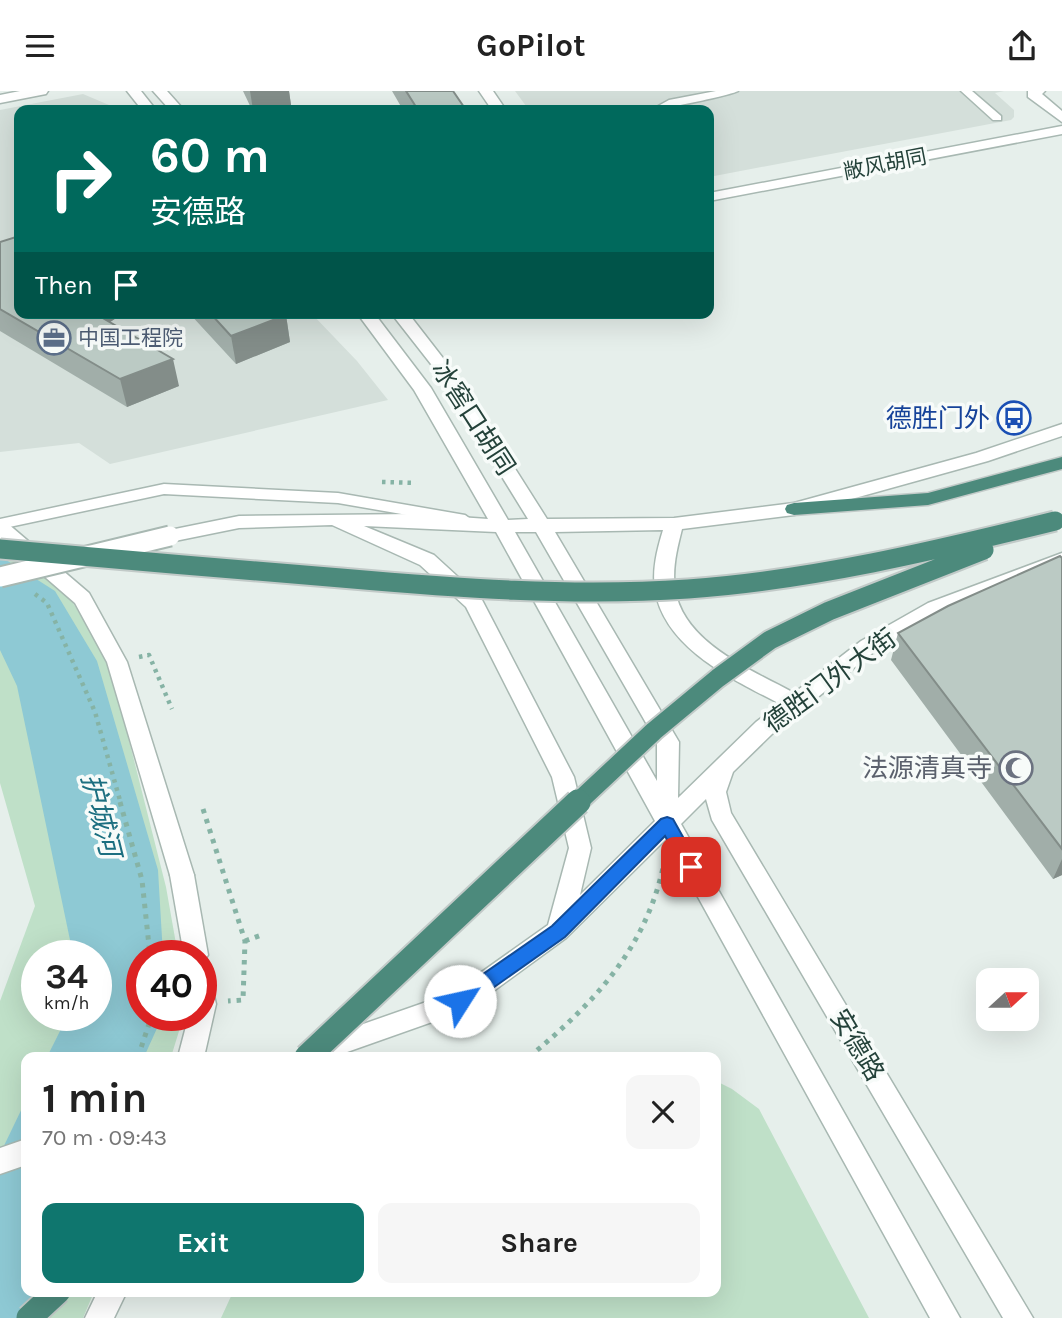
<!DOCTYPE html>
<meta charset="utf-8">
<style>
:root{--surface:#fff;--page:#f6f6f6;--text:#222;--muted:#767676;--accent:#0f766e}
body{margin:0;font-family:Karla,"Noto Sans SC",sans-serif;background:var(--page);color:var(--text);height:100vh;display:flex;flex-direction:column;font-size:26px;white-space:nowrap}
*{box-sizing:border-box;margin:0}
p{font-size:23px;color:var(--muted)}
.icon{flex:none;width:38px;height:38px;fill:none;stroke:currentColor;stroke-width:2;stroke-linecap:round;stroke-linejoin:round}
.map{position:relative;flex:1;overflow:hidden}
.side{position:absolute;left:21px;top:961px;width:700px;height:245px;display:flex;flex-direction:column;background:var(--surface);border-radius:14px;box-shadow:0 7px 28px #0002}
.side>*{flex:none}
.banner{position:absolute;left:14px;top:14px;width:700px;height:214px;border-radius:14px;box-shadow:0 7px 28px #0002;background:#00695c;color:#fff;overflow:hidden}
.needle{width:46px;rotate:69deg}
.controls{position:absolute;left:976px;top:877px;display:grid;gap:14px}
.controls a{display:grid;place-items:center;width:63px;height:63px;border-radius:14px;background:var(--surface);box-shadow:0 7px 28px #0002;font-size:35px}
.speed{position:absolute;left:21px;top:849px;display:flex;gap:14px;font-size:35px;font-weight:700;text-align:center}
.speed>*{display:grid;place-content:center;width:91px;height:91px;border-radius:50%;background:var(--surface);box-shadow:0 7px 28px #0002;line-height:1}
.speed small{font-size:18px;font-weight:400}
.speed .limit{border:10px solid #d22;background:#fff;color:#111}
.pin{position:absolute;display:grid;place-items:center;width:60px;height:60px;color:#fff;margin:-30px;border-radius:14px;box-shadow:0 4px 10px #0006}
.me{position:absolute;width:77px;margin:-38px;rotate:55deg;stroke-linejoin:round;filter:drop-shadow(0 0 5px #0008)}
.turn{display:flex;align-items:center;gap:24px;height:147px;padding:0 21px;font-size:32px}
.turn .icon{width:91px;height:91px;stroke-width:2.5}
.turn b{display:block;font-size:49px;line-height:60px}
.then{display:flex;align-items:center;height:66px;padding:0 21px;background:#0003;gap:14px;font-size:26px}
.round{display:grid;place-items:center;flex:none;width:74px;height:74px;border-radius:14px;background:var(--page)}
.head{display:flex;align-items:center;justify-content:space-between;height:119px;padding:0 21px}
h1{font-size:42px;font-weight:700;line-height:52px}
.cta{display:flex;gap:14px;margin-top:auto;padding:14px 21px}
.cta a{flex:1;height:80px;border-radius:14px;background:var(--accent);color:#fff;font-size:28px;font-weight:700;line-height:80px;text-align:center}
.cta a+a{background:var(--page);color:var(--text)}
header{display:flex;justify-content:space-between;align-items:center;height:91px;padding:0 21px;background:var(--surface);font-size:32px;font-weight:700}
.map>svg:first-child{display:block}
.built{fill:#d4dfda}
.green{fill:#bfe0c8;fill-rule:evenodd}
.water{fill:#8ec9d4}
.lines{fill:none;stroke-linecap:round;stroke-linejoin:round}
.service-casing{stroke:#a8b8b2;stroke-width:3}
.minor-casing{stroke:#a8b8b2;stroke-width:3}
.tertiary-casing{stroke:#a8b8b2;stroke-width:3}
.trunk-casing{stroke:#c2cac8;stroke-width:3}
.path-far1{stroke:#86b3a5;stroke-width:4.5;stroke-dasharray:3.5 5;stroke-linecap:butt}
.path{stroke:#86b3a5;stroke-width:5;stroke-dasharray:4.5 6;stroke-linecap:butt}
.service{fill:#fff;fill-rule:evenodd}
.minor{fill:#fff;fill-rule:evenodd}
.tertiary{fill:#fff;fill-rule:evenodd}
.trunk{fill:#4c8a7c;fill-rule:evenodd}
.tertiary-bridge-casing{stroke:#a8b8b2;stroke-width:23;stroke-linecap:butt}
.trunk-bridge-far1-casing{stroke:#c2cac8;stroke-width:23;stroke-linecap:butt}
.trunk-bridge-casing{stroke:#c2cac8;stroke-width:29;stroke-linecap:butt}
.tertiary-bridge{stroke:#fff;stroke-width:19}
.trunk-bridge-far1{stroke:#4c8a7c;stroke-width:19}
.trunk-bridge{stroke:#4c8a7c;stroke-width:25}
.wall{fill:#a1aea9}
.shaded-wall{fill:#838d89}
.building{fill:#bbcac4;stroke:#838d89;stroke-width:2}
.route{fill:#1a73e8;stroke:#114b97;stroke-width:2}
.labels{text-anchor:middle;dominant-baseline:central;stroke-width:7;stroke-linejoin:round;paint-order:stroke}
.far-street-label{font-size:21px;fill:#24423a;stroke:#f7fbf9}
.far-service-label{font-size:21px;fill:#4e5e75;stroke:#f7fbf9;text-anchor:start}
.street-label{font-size:26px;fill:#24423a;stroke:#f7fbf9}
.transit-label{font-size:26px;fill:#164399;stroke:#f7fbf9;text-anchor:end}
.worship-label{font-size:26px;fill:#5b616d;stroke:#f7fbf9;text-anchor:end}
.water-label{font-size:28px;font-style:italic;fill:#1c6f80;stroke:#f7fbf9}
</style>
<header><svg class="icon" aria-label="menu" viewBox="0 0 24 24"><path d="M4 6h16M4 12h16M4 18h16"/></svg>GoPilot<svg class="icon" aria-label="share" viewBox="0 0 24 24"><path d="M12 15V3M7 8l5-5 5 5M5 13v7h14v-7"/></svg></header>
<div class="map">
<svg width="1062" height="1227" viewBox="0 0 1062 1227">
<rect width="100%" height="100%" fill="#e6efeb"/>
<path class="built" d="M515 0H1004L995 2 1014 19V26L1011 29 709 86V19H529Z
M83 3 109 14 114 19H19V222H311L357 270 388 309 110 373 79 352 0 361V19Z"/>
<path class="green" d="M0 452 54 491 70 507 109 570 166 796 178 864H142V924H184L171 966H26V1200L94 1201 83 1227H0V910L35 815 0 692ZM37 864H96V924H37Z
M716 990 732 998 759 1018 869 1227H221L233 1201 716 1200Z"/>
<path class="water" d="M0 465 55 500 97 570 158 779 163 864H142V924H163L144 966H47L62 936 63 924H96V864H69L70 849 17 595 0 559Z
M26 1009V1200L39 1201 28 1227H0V1063Z"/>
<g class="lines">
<defs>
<path id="service" d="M716 0H738C732 4 659 19 651 19L669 9Z
M961 0H972L1001 25V29H993Z
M164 393 338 402 465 424 472 429 465 434 338 412 164 403 0 438V428Z"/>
<path id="minor" d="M20 0H48L46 3 0 12V4Z
M479 0H493L506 19H492Z
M1028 0H1045L1042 3 1062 20V31L1028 6Z
M1062 35V43L709 110V102Z
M0 431 7 432 89 502 127 571 194 784 190 791 182 794 174 791 170 784 107 571 75 512 0 447Z"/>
<path id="tertiary" d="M127 0H141L156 19H142Z
M153 0H167L184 19H170Z
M357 222H374L431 297 508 429 528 428 438 282 391 222H408L453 280 547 428 674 427 794 412 976 362 1062 333V345L988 370 794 424 682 438C677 458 672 477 675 498 683 552 752 579 794 602L861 550 928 512 1062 462V476L942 522 875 560 772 643 733 681 726 701 731 722 1033 1227H1003L712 729 706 708 681 733 960 1227H930L666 748 566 847 469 918 333 966H305L302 961 306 953 452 902 548 834 569 757 552 686 466 516 420 474 332 434 239 437 170 451 163 450 161 445 163 440 170 439 239 425 415 423 488 428 414 299ZM364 435 496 441 655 730 580 804 591 757 574 686 481 507 434 464ZM663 439C657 459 652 478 655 499 665 558 733 588 780 613L756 631 678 707 679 651 555 441ZM515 441H536L657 651V690Z
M182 774 190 777 194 784 208 864 201 873V864H184L170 784 174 777Z
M201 885 210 888 216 913 204 966H178L189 924H201Z
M26 1048V1074L0 1083V1057Z
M98 1200H127L114 1227H85Z"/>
<path id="trunk" d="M1062 366V378L928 414 794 424 787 422 785 418 787 414 794 412 928 402Z"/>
</defs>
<use href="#service" class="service-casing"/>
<use href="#minor" class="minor-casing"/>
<use href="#tertiary" class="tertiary-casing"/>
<use href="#trunk" class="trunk-casing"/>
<path class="path-far1" d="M382 391 416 392
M35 503 47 512 95 621 121 713
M139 566 149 564 172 618"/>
<path class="path" d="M120 711 142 789 150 864
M203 718 245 850 243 909 228 910
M245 850 264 843
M138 966 152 924
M529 966C593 913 644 860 663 777"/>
<use href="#service" class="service"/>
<use href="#minor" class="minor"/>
<use href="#tertiary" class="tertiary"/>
<use href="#trunk" class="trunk"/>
<defs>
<path id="tertiary-bridge" d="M0 486 170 445"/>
<path id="trunk-bridge-far1" d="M0 458C114 468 227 478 341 487 456 497 572 506 688 498 812 489 934 460 1055 430
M576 713 654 640 718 587 770 549 829 520 984 459"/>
<path id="trunk-bridge" d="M307 966 578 711
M29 1227 58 1200"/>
</defs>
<use href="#tertiary-bridge" class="tertiary-bridge-casing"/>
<use href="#trunk-bridge-far1" class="trunk-bridge-far1-casing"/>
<use href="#trunk-bridge" class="trunk-bridge-casing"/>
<use href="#tertiary-bridge" class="tertiary-bridge"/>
<use href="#trunk-bridge-far1" class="trunk-bridge-far1"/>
<use href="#trunk-bridge" class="trunk-bridge"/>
</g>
<path class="wall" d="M243 0H289L291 14 261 19H252Z
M392 0H453L466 19H403Z
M0 151 124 222 110 231 179 295 127 316 0 240Z
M189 222H285L286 224 290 251 236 273Z
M1062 467V784L1053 788 891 569 898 542Z"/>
<path class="shaded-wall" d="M250 0H289L291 14 261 19H253Z
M84 222H124L90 244Z
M286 224 290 251 236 273 231 245Z
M173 268 179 295 127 316 120 288Z
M1062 768V784L1053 788Z"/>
<path class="building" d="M406 0H453L466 19H418Z
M19 145V222H94L173 268 120 288 0 218V151Z
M210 222H285L286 224 231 245Z
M1060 465 1062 467V758L898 542 948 515Z"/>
<path class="route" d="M667 726 673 728 697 771 700 776 697 781 691 783 685 781 665 745 565 846 466 916 460 919 453 916 450 910 453 904 552 835 661 728Z"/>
<defs>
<symbol id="office-ring" viewBox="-11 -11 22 22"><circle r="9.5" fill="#f7fbf9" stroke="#5c6f8a" stroke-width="1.5"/><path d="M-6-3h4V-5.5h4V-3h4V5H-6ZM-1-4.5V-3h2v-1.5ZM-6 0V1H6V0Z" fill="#5c6f8a"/></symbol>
<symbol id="bus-ring" viewBox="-11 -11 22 22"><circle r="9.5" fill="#f7fbf9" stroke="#1a4fb4" stroke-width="1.5"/><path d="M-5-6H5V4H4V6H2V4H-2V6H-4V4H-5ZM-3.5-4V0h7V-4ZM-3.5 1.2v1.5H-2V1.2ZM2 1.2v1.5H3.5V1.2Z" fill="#1a4fb4"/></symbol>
<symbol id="mosque-ring" viewBox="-11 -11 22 22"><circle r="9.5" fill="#f7fbf9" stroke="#6b7280" stroke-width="1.5"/><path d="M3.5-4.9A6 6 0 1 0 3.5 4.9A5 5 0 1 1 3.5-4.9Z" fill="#6b7280"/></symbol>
</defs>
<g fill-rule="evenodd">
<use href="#office-ring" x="35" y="228" width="38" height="38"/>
<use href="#bus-ring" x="995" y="308" width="38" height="38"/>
<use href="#mosque-ring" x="997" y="658" width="38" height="38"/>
</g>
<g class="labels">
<g class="far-street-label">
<text transform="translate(885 73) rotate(-11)">敞风胡同</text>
</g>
<g class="far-service-label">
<text x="78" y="247">中国工程院</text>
</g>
<g class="street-label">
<text transform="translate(473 327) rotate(57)">冰窖口胡同</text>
<text transform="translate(830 590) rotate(-36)">德胜门外大街</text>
<text transform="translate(857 954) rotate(59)">安德路</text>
</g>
<g class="transit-label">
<text x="990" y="327">德胜门外</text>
</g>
<g class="worship-label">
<text x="992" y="677">法源清真寺</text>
</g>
<g class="water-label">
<text transform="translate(101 724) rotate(76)">护城河</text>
</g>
</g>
</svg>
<div class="controls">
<a><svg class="needle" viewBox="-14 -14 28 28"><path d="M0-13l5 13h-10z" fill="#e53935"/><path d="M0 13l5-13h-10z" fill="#767676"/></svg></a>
</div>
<div class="speed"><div>34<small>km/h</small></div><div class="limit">40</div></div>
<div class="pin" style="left:691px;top:776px;background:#d93025"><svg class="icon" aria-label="arrive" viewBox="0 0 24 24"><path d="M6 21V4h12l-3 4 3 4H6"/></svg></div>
<svg class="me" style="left:460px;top:910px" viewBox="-20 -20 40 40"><circle r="19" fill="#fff"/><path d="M0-13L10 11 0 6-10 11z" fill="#1a73e8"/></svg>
<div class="banner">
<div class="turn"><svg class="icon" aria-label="right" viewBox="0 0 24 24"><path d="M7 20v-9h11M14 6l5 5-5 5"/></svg><div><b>60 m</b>安德路</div></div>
<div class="then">Then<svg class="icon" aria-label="arrive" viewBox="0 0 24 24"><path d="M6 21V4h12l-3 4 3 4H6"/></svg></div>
</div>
<section class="side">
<div class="head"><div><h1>1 min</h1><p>70 m · 09:43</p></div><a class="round"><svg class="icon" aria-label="close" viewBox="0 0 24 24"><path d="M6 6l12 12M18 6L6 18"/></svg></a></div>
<div class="cta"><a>Exit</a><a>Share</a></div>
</section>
</div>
